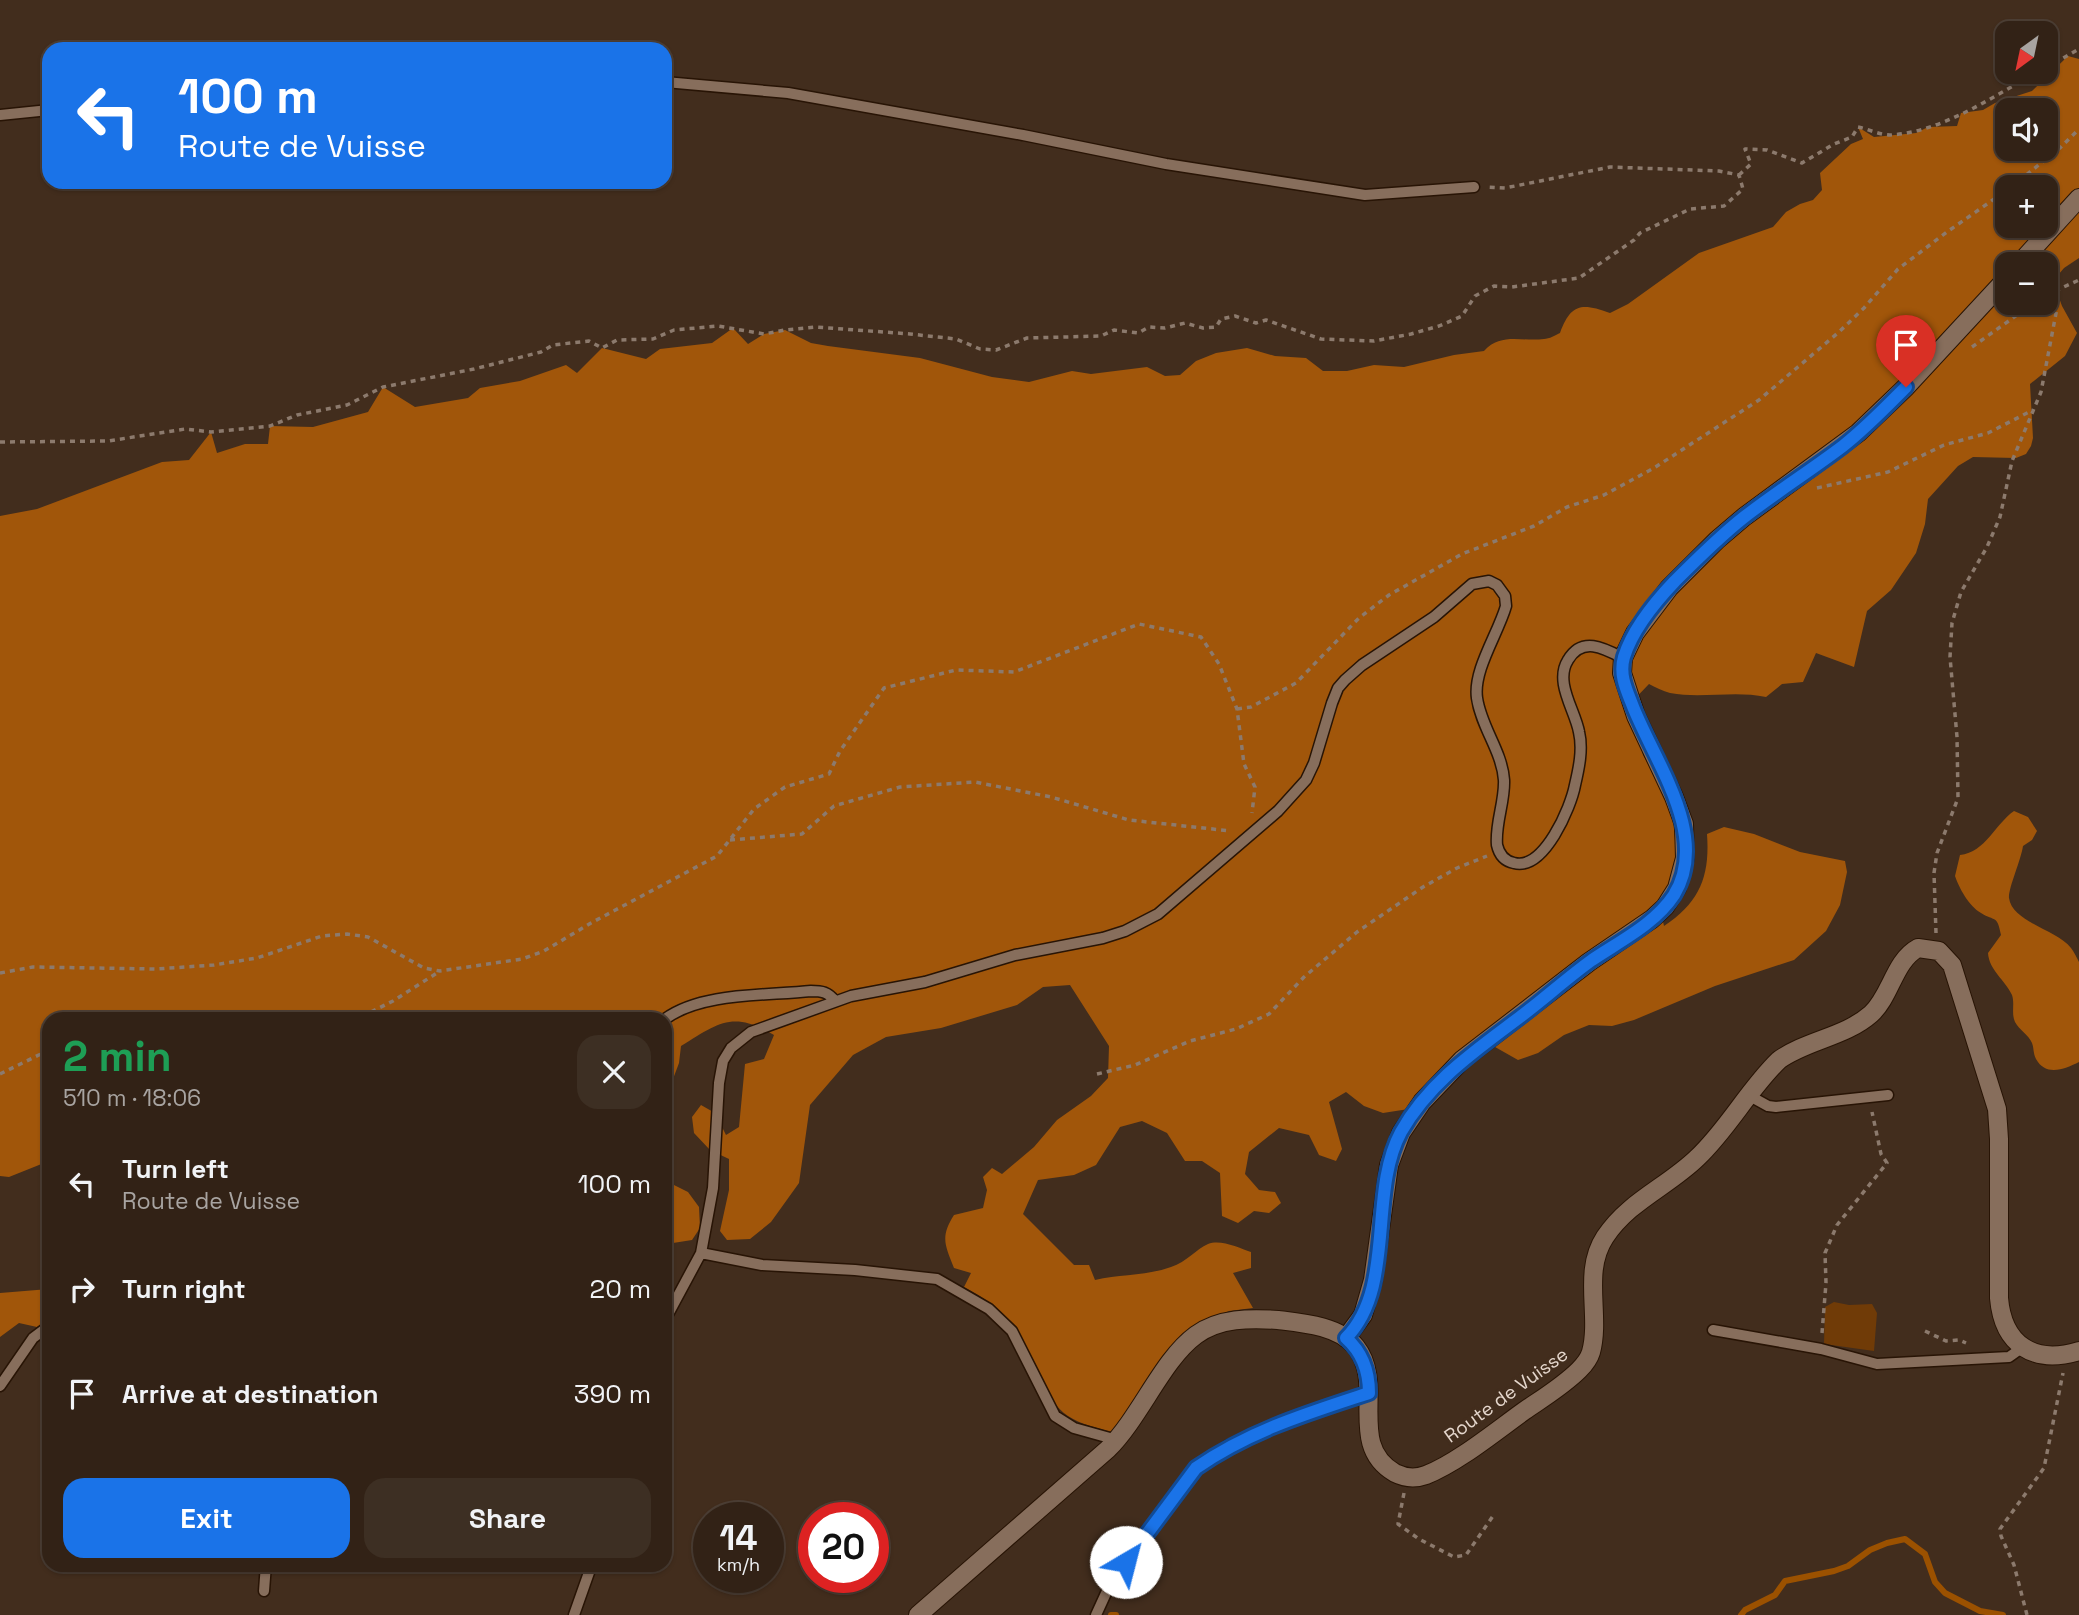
<!DOCTYPE html>
<meta charset="utf-8">
<style>
:root{--surface:#322216;--page:#3d2f23;--text:#f1f3f6;--muted:#a8a4a1;--line:#4d3f35;--accent:#1a73e8}
body{margin:0;font-family:"Space Grotesk",sans-serif;background:var(--page);color:var(--text);height:100vh;display:flex;flex-direction:column;font-size:26px;white-space:nowrap}
*{box-sizing:border-box;margin:0}
p{font-size:23px;color:var(--muted)}
.icon{flex:none;width:38px;height:38px;fill:none;stroke:currentColor;stroke-width:2;stroke-linecap:round;stroke-linejoin:round}
.map{position:relative;flex:1;overflow:hidden}
.side{position:absolute;left:42px;top:1012px;width:630px;height:560px;display:flex;flex-direction:column;background:var(--surface);border-radius:21px;box-shadow:0 2px 5px #0004,0 0 0 2px var(--line)}
.side>*{flex:none}
.top-card{position:absolute;left:42px;top:42px;width:630px;height:147px;border-radius:21px;box-shadow:0 2px 5px #0004,0 0 0 2px var(--line);background:#1a73e8;color:#fff;overflow:hidden}
.needle{width:46px;rotate:213deg}
.controls{position:absolute;left:1995px;top:21px;display:grid;gap:14px}
.controls a{display:grid;place-items:center;width:63px;height:63px;border-radius:14px;background:var(--surface);box-shadow:0 2px 5px #0004,0 0 0 2px var(--line);font-size:35px}
.speed{position:absolute;left:693px;top:1502px;display:flex;gap:14px;font-size:35px;font-weight:700;text-align:center}
.speed>*{display:grid;place-content:center;width:91px;height:91px;border-radius:50%;background:var(--surface);box-shadow:0 2px 5px #0004,0 0 0 2px var(--line);line-height:1}
.speed small{font-size:18px;font-weight:400}
.speed .limit{border:10px solid #d22;background:#fff;color:#111}
.pin{position:absolute;display:grid;place-items:center;width:60px;height:60px;color:#fff;margin:-72px -30px;border-radius:50% 50% 50% 0;rotate:-45deg;box-shadow:0 0 7px #0007}
.pin .icon{rotate:45deg}
.me{position:absolute;width:77px;margin:-38px;rotate:37deg;stroke-linejoin:round;filter:drop-shadow(0 0 5px #0008)}
.turn{display:flex;align-items:center;gap:24px;height:147px;padding:0 21px;font-size:32px}
.turn .icon{width:91px;height:91px;stroke-width:2.5}
.turn b{display:block;font-size:49px;line-height:60px}
.round{display:grid;place-items:center;flex:none;width:74px;height:74px;border-radius:21px;background:var(--page)}
.headline{display:flex;align-items:center;justify-content:space-between;height:119px;padding:0 21px}
h1{font-size:42px;font-weight:700;line-height:52px;color:#1e9e55}
.action{display:flex;gap:14px;margin-top:auto;padding:14px 21px}
.action a{flex:1;height:80px;border-radius:21px;background:var(--accent);color:#fff;font-size:28px;font-weight:700;line-height:80px;text-align:center}
.action a+a{background:var(--page);color:var(--text)}
ul{padding:0;list-style:none}
li{display:flex;align-items:center;gap:21px;height:105px;padding:0 21px}
li div{flex:1}
li b{display:block;font-size:26px}
li em{font-style:normal}
.map>svg:first-child{display:block}
.green{fill:#703b07}
.forest{fill:#a1560a;fill-rule:evenodd}
.lines{fill:none;stroke-linecap:round;stroke-linejoin:round}
.stream{stroke:#9b5100;stroke-width:6}
.service-casing{stroke:#281405;stroke-width:13}
.minor-casing{stroke:#281405;stroke-width:20}
.tertiary-casing{stroke:#281405;stroke-width:20}
.path{stroke:#8c7a6d;stroke-width:3.5;stroke-dasharray:5 5;stroke-linecap:butt}
.service{stroke:#876e5c;stroke-width:10}
.minor{stroke:#876e5c;stroke-width:18}
.tertiary{stroke:#876e5c;stroke-width:18}
.route-casing{stroke:#114b97;stroke-width:18}
.route{stroke:#1a73e8;stroke-width:12}
.labels{text-anchor:middle;dominant-baseline:central;stroke-width:6;stroke-linejoin:round;paint-order:stroke}
.street-label{font-size:19px;fill:#e5d7cd;stroke:#422d1d}
</style>
<div class="map">
<svg width="2079" height="1615" viewBox="0 0 2079 1615">
<rect width="100%" height="100%" fill="#422d1d"/>
<path class="green" d="M1834 1302 1849 1305 1872 1304 1877 1313 1874 1351 1824 1344 1825 1307Z"/>
<path class="forest" d="M2068 56 2079 59V258L2064 268 2053 281 2062 306 2077 333 2065 356 2030 384 2033 438 2031 446 2026 454 2016 458 1973 457 1958 466 1928 499 1925 524 1916 553 1891 590 1867 611 1854 667 1816 653 1803 682 1782 684 1766 697C1734 690 1702 699 1670 693 1663 691 1655 687 1649 684L1626 708 1640 741 1643 755 1669 802 1674 829 1677 864 1662 917 1664 926C1700 902 1710 876 1707 834L1724 827 1754 834 1800 852 1845 861 1847 872 1840 905 1826 931 1794 960 1715 986 1634 1020 1612 1026 1589 1025 1564 1035 1538 1053 1518 1060 1488 1043 1415 1108 1383 1113 1364 1106 1346 1092 1329 1102 1342 1149 1336 1161 1319 1155 1309 1135 1279 1128 1249 1152 1245 1174 1259 1190 1275 1192 1281 1203 1269 1213 1254 1211 1238 1223 1222 1216 1220 1173 1202 1161H1185L1167 1133 1142 1121 1120 1127 1096 1165 1074 1175 1038 1180 1023 1214 1074 1265H1089L1095 1280C1120 1274 1146 1276 1171 1267 1187 1262 1196 1249 1208 1244 1221 1239 1239 1248 1251 1252V1268L1233 1273 1253 1308 1229 1311 1191 1328 1114 1433C1099 1428 1081 1425 1068 1416 1044 1399 1037 1366 1023 1341 1009 1315 989 1300 964 1287L971 1273 954 1268C945 1245 940 1237 954 1215L983 1208 987 1190 983 1177 992 1168 1002 1174 1034 1147 1057 1120 1091 1096 1108 1078 1109 1046 1070 985 1043 987 1017 1005 941 1028 886 1037 853 1055 810 1105 799 1183 771 1222 750 1239 727 1240 720 1231 729 1190V1159L710 1150 694 1133 692 1117 701 1105 715 1113 726 1135 739 1127 745 1064 764 1059 774 1035C733 1010 718 1023 681 1046L679 1063 673 1079 665 1082V1018H49V1161L9 1177 0 1176V516L37 509 162 462 189 460 211 432 217 453 245 444H268L270 426 313 427 368 412 383 387 415 407 468 398 480 388 520 381 566 365 577 373 602 348 646 359 660 349 712 343 733 328 748 344 764 334 785 330 811 343 828 346 920 358 992 377 1029 382 1072 371 1091 374 1147 367 1165 376 1180 375 1196 361 1216 353 1247 348 1275 356 1306 358 1323 371H1347L1374 365 1404 367 1454 355 1484 351C1501 332 1522 342 1544 339 1549 339 1556 335 1560 333 1571 303 1582 303 1610 313L1628 304 1699 253 1773 227 1786 212 1800 204 1813 200 1822 190 1820 173 1851 144 1863 139 1858 127 1874 137 1916 133 1928 127 1957 126 1961 113 1983 110 1995 103 2032 91ZM2007 110H2046V149H2007ZM2007 187H2046V226H2007ZM2007 264H2046V303H2007Z
M2014 811 2028 817 2037 831 2032 840 2023 846C2021 860 2008 889 2009 898 2012 922 2057 930 2071 948 2074 952 2077 958 2079 962V1062C2065 1069 2046 1077 2036 1059 2033 1053 2034 1048 2032 1043 2029 1035 2019 1030 2015 1022 2011 1013 2015 1004 2012 995 2005 980 1989 970 1988 953L2001 935C1997 914 1995 922 1981 913 1969 906 1959 888 1955 876L1960 855C1986 852 1995 824 2014 811Z
M665 1166 674 1185 688 1192 699 1207 700 1228 692 1240 673 1243 665 1238Z
M49 1289V1319L37 1327 19 1323 0 1337V1293Z"/>
<g class="lines">
<path class="stream" d="M1111 1615H1116
M1741 1615 1745 1610 1775 1595 1785 1581 1834 1571 1848 1566 1870 1550 1887 1543 1905 1539 1925 1554 1935 1582 1945 1593 1980 1611 2003 1615"/>
<defs>
<path id="service" d="M665 82 788 93 1023 135 1166 164 1365 195 1474 187
M0 115 49 110
M665 1019C702 992 766 996 811 991 822 991 828 992 835 1001
M1748 1095 1768 1106 1776 1107 1888 1095
M701 1253 762 1265 855 1270 937 1279 989 1309 1012 1331 1055 1416 1074 1428 1117 1440
M665 1320 701 1253 713 1188 719 1083 723 1061 731 1048 751 1032 851 996 925 982 1015 955 1103 938 1125 931 1158 914 1278 811 1306 780 1314 763 1332 703 1338 688 1345 680 1362 665 1434 617 1472 584 1489 581 1497 585 1505 596 1506 606C1498 634 1473 670 1477 698 1481 727 1502 751 1504 780 1505 802 1495 823 1497 845 1499 854 1504 861 1514 863 1544 871 1571 807 1575 785 1579 768 1583 749 1579 732 1575 710 1554 682 1568 660 1582 636 1604 648 1623 658
M1713 1330 1821 1349 1877 1364 2009 1357 2023 1347
M0 1386 33 1338 49 1326
M264 1591 266 1564
M574 1615 592 1564
M1096 1615 1112 1580 1196 1468 1227 1446 1302 1415 1369 1393"/>
<path id="minor" d="M2019 264 2079 198
M1346 1338 1363 1315 1373 1280 1389 1165 1401 1133 1422 1102 1462 1060 1589 962 1652 919 1665 907 1677 888 1685 858 1684 824 1674 797 1636 716 1622 673 1623 658 1635 633 1669 588 1717 540 1744 517 1858 433 1906 387 2007 278"/>
<path id="tertiary" d="M918 1615 1108 1449C1141 1416 1162 1360 1196 1335 1219 1318 1250 1318 1278 1320 1303 1323 1339 1326 1356 1347 1386 1385 1346 1445 1395 1473 1405 1478 1415 1479 1426 1475 1457 1463 1496 1431 1524 1411 1543 1398 1563 1386 1579 1370 1584 1365 1589 1359 1591 1352 1601 1315 1582 1272 1605 1237 1629 1201 1667 1187 1697 1158 1728 1129 1748 1090 1779 1060 1807 1040 1845 1037 1871 1014 1891 996 1894 961 1918 948L1939 951 1952 965 1997 1109 1999 1139V1298C2003 1345 2034 1365 2079 1351"/>
</defs>
<use href="#service" class="service-casing"/>
<use href="#minor" class="minor-casing"/>
<use href="#tertiary" class="tertiary-casing"/>
<path class="path" d="M2046 68 2079 49
M1739 175 1751 164 1745 149 1767 150 1802 163 1834 144 1852 137 1858 127C1868 129 1880 135 1890 135 1943 132 1993 96 2038 72
M2011 187 2060 148 2079 129
M2046 295 2079 280
M1972 347 2034 303
M0 442 108 441 185 429 211 432 270 426 297 415 347 405 383 387 474 369 541 352 553 345 589 341 602 348 617 340 653 339 674 330 718 326 764 334 785 330 816 327 910 334 956 339 980 349 996 350 1027 338 1101 336 1114 330 1138 333 1149 327 1165 328 1185 323 1203 328 1216 327 1221 319 1235 316 1256 323 1266 320 1321 339 1374 341 1411 334 1439 326 1462 316 1475 296 1494 286 1512 287 1579 278 1634 240 1640 233 1690 209 1724 206 1743 189 1739 175 1719 171 1610 167 1505 188 1487 187
M1817 488 1888 472 1944 445 1988 433 2033 410
M1237 709 1251 707 1296 683 1359 618 1389 595 1462 554 1534 526 1567 507 1604 495 1654 468 1759 400 1839 332 1864 308 1898 269 1947 232 2007 190
M730 840 802 834 834 806 900 787 975 782 1051 797 1129 820 1231 831
M1936 933 1934 873 1937 853 1958 798 1957 737 1950 657 1952 623 1961 592 1987 547 2000 517 2012 461 2041 392 2057 308 2058 301 2052 292
M0 973 33 967 156 969 214 965 257 958 322 936 347 934 368 937 424 968 440 971 522 959 544 951 591 923 717 856 754 809 785 787 829 774 840 751 884 688 956 670 1014 672 1139 624 1201 637 1219 664 1237 709 1244 764 1255 787 1252 813
M332 1018 367 1014 393 1001 440 971
M0 1074 49 1050
M1097 1074 1135 1065 1190 1041 1236 1029 1269 1014 1304 977 1357 932 1423 887 1457 868 1487 856
M1925 1331 1946 1341 1959 1340 1966 1343
M1822 1333 1826 1283 1825 1253 1837 1225 1887 1163 1881 1154 1872 1112
M1404 1493 1398 1524 1419 1539 1454 1557 1466 1555 1493 1516
M2027 1615 2014 1565 2001 1536 2000 1529 2044 1468 2063 1373"/>
<use href="#service" class="service"/>
<use href="#minor" class="minor"/>
<use href="#tertiary" class="tertiary"/>
</g>
<g class="lines">
<defs>
<path id="route" d="M1126 1562 1196 1468C1249 1431 1308 1413 1369 1393 1369 1371 1363 1353 1346 1338 1396 1287 1368 1193 1401 1132 1429 1082 1475 1051 1520 1017 1544 999 1567 978 1592 960 1620 941 1655 924 1674 895 1711 835 1653 760 1632 704 1626 689 1619 674 1624 657 1633 628 1655 602 1675 581 1697 559 1719 537 1743 518 1775 493 1810 471 1843 446 1866 428 1886 407 1906 387"/>
</defs>
<use href="#route" class="route-casing"/>
<use href="#route" class="route"/>
</g>
<g class="labels">
<g class="street-label">
<text transform="translate(1506 1395) rotate(-36)">Route de Vuisse</text>
</g>
</g>
</svg>
<div class="controls">
<a><svg class="needle" viewBox="-14 -14 28 28"><path d="M0-13l5 13h-10z" fill="#e53935"/><path d="M0 13l5-13h-10z" fill="#a8a4a1"/></svg></a>
<a><svg class="icon" aria-label="sound" viewBox="0 0 24 24"><path d="M4 9h4l5-4v14l-5-4H4zM17 9q2 3 0 6"/></svg></a>
<a>+</a>
<a>−</a>
</div>
<div class="speed"><div>14<small>km/h</small></div><div class="limit">20</div></div>
<div class="pin" style="left:1906px;top:387px;background:#d93025"><svg class="icon" aria-label="arrive" viewBox="0 0 24 24"><path d="M6 21V4h12l-3 4 3 4H6"/></svg></div>
<svg class="me" style="left:1126px;top:1562px" viewBox="-20 -20 40 40"><circle r="19" fill="#fff"/><path d="M0-13L10 11 0 6-10 11z" fill="#1a73e8"/></svg>
<div class="top-card">
<div class="turn"><svg class="icon" aria-label="left" viewBox="0 0 24 24"><path d="M17 20v-9H6M10 6l-5 5 5 5"/></svg><div><b>100 m</b>Route de Vuisse</div></div>
</div>
<section class="side">
<div class="headline"><div><h1>2 min</h1><p>510 m · 18:06</p></div><a class="round"><svg class="icon" aria-label="close" viewBox="0 0 24 24"><path d="M6 6l12 12M18 6L6 18"/></svg></a></div>
<ul>
<li><svg class="icon" aria-label="left" viewBox="0 0 24 24"><path d="M17 20v-9H6M10 6l-5 5 5 5"/></svg><div><b>Turn left</b><p>Route de Vuisse</p></div><em>100 m</em></li>
<li><svg class="icon" aria-label="right" viewBox="0 0 24 24"><path d="M7 20v-9h11M14 6l5 5-5 5"/></svg><div><b>Turn right</b></div><em>20 m</em></li>
<li><svg class="icon" aria-label="arrive" viewBox="0 0 24 24"><path d="M6 21V4h12l-3 4 3 4H6"/></svg><div><b>Arrive at destination</b></div><em>390 m</em></li>
</ul>
<div class="action"><a>Exit</a><a>Share</a></div>
</section>
</div>
